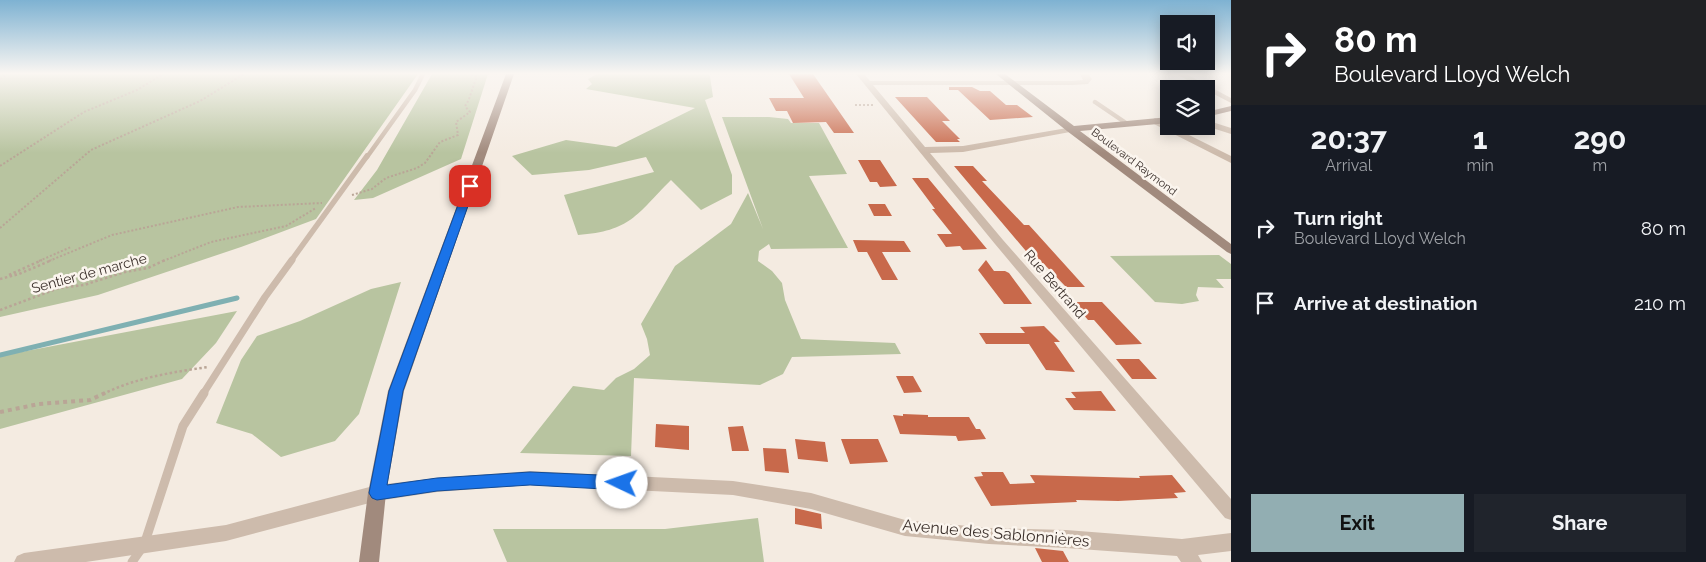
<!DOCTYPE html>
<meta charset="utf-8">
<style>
:root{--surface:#171b24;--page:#20242c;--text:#f1f3f6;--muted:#9ea1a6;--accent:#92aeb2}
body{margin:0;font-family:Raleway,sans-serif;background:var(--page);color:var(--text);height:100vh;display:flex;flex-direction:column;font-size:19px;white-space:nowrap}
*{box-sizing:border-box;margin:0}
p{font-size:16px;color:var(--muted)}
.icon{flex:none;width:28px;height:28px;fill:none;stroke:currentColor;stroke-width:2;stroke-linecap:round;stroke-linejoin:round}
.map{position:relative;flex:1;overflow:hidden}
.side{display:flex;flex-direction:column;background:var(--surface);width:475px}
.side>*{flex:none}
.guide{background:#202124;color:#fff;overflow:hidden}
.controls{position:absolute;left:1160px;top:15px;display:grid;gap:10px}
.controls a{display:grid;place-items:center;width:55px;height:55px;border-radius:0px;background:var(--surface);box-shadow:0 2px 12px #0003;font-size:25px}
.pin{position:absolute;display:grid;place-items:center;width:42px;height:42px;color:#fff;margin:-21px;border-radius:10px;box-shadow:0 2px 8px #0006}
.me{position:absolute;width:55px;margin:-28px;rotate:273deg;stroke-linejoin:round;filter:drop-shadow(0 0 4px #0008)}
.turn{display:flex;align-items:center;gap:18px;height:105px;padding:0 20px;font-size:22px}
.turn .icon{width:65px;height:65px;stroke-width:2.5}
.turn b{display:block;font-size:35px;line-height:42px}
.eta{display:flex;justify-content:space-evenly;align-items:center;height:85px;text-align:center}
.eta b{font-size:30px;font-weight:700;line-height:35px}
.primary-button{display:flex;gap:10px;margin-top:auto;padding:10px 20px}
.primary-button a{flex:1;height:58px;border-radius:0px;background:var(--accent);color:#111;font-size:20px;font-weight:700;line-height:58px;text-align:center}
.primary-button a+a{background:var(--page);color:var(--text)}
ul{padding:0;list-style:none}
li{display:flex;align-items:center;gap:15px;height:75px;padding:0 20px}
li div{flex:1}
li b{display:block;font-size:19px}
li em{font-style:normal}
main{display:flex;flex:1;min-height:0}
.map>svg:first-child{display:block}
.green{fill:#b8c4a0}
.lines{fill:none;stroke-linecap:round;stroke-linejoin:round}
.stream{stroke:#7fb0b2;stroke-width:5}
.building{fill:#c8694b}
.path-far2{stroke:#b9a596;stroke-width:2;stroke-dasharray:2 2;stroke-linecap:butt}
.path-far1{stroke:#b9a596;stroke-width:2.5;stroke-dasharray:2.5 2.5;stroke-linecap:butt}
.path{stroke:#b9a596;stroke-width:4;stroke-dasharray:4 4;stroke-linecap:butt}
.lane-far3{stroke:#cdbbac;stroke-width:4.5}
.lane-far2{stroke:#cdbbac;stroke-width:5.5}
.lane-far1{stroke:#cdbbac;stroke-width:7}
.lane{stroke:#cdbbac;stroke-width:9}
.street{fill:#cdbbac;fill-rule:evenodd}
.secondary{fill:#a18a7d;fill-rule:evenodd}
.route{fill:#1a73e8;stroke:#114b97}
.labels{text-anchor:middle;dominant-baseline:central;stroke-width:5;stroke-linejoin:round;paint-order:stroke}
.far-street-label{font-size:11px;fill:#3b302b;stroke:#fbf5ee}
.street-label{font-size:14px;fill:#3b302b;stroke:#fbf5ee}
.near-street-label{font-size:16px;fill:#3b302b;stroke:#fbf5ee}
</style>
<main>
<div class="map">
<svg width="1231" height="562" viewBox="0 0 1231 562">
<rect width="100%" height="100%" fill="#f4ebe1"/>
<path class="green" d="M0 74H418L316 219 241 247 98 295 0 317Z
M432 74H488L461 159 373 198 354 200 377 170Z
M597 74H708L710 76 713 97 705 100 732 175V194L701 210 671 180C636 215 631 231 578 235L564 195 654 172 646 157 589 170 532 175 512 156 566 140 616 147 695 108 586 89 592 84 588 79Z
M722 117H769L788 119 791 123H819L847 174 809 176 848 248 771 249 769 244 759 251 758 261 772 271 782 283 785 300 801 339 895 343 901 354 792 357 783 374 760 385 634 378 631 456 520 453 573 386 604 390 616 378 634 369 650 355 647 339 641 324 675 266 731 224 748 193 763 229Z
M1219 255 1231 264V279H1216L1224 288 1198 287 1196 295 1199 301 1182 304 1155 302 1110 256Z
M401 282 359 414 335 441 281 457 252 434 216 423 241 360 257 336 300 321 371 289Z
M237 311 216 343 182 379 0 429V356Z
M758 518 764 562H507L493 529H665Z"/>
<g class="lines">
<path class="stream" d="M0 355 237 298"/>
</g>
<path class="building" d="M789 74H813L854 133H834L826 122 793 123 787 111H776L769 98H804Z
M949 87H972L980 91H990L1006 105H1017L1033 117 990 120 958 90H949Z
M895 97H927L950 121H942L960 139H957L960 142H936Z
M858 160H880L897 186 880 187 877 182H870Z
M954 166H973L987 181H982L1024 225H1029L1085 287H1066L1043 263H1036Z
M912 178H928L987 249 963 250 960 246 946 247 937 234H952L932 209H935Z
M868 204H885L892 216H874Z
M853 240 904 241 911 252H882L898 280H882L867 252H858Z
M986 260 994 271H1005L1009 273 1032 304H1004L978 270Z
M1073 302H1102L1142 344 1116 345 1094 320H1088Z
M1044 326 1060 342H1054L1075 372 1046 370 1029 344H986L979 333H1025L1020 327Z
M1116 359H1139L1157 379H1132Z
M896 376H913L922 392 904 393Z
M1101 391 1116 411 1074 410 1065 398H1076L1071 392Z
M903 414 928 415V417H969L976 429H980L986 439 958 441 956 436 900 434 893 415 903 416Z
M656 424 689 426V450L655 447Z
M743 426 749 451H732L728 427Z
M795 439 825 442 828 462 798 459Z
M841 439H878L888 462 850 464Z
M763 448 786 449 789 473 765 471Z
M981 472H1003L1010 484 1035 483 1030 475 1140 478 1139 476 1172 475 1186 492 1174 493 1178 498 1118 501 1076 500 1077 502 991 506 974 477 983 476Z
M795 508 821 514 822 529 795 524Z
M1035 548 1063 551 1069 562H1042Z"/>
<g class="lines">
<path class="path-far2" d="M0 79 7 74
M855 105H874
M0 166 84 112 137 90 163 74
M352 195 372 189 386 178 417 168 425 163 440 142 458 135 456 122 470 112 465 106C471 98 472 87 477 77L471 74
M0 228 91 150 200 101 244 74
M39 261 71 247
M49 261 112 235 238 207 322 203
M163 261 211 242 286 226 316 208"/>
<path class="path-far1" d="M9 275 42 260
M0 279 19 274 52 260
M0 310 59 288 84 285 125 272 148 268 165 260
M103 394C135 378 173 372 208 367"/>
<path class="path" d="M0 412 39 404 90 400 105 393"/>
<path class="lane-far3" d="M1095 102 1126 123
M367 157 415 90 423 74"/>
<path class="lane-far2" d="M291 261 367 156"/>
<path class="lane-far1" d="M203 394 265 297 292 260"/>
<path class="lane" d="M132 562 144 545 183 426 204 393"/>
<path class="street" d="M856 74H864L870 81H1072L1083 80 1080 74H1088L1092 79 1088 84 1072 85H873L925 147 963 146 1073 127V131L1070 132 963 152 930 153 1003 240 1231 499V520L1225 518 995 244Z
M1176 74H1186L1231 98V103Z
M1155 118 1231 156V163L1152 123 1151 121Z
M1206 120 1231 128V134L1206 126Z
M530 471 733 481 811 493 905 520 989 528 1066 530 1182 539 1231 533V551L1198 555 1202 562H1181L1177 556 1066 548 989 544 905 536 811 509 733 495 530 485 437 492 377 501 226 541 86 562H14L17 556 24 553 226 525 377 485 437 478Z"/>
<path class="secondary" d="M506 74H514L404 391 386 493 379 562H359L368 493 388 391Z
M996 74H1005L1074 126 1169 117V123L1080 131 1231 244V254L1227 252 1067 131Z
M1231 106V111L1206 117V112Z"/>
</g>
<linearGradient id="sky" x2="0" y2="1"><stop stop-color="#7eb2d2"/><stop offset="0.48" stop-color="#faf6f2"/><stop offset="1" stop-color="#faf6f2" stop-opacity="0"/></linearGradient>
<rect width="1231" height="153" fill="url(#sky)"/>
<path class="route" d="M470 183 475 186 403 391 387 485 437 478 530 472 622 476 628 478 630 483 628 488 622 490 530 485 437 491 377 500 372 498 369 493 389 391 465 186Z"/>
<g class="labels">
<g class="far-street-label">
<text transform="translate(1134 162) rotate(37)">Boulevard Raymond</text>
</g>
<g class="street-label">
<text transform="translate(89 273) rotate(-15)">Sentier de marche</text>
<text transform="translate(1055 284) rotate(49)">Rue Bertrand</text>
</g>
<g class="near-street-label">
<text transform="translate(996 533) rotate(5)">Avenue des Sablonnières</text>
</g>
</g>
</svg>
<div class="controls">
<a><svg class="icon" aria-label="sound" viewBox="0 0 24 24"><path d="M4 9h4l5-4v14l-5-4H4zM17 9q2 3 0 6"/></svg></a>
<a><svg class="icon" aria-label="layers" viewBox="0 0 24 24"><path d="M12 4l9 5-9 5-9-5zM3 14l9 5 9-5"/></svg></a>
</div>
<div class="pin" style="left:470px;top:186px;background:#d93025"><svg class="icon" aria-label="arrive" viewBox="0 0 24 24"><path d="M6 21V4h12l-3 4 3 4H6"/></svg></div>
<svg class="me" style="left:622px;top:483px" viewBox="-20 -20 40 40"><circle r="19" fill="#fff"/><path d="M0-13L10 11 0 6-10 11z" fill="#1a73e8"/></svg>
</div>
<section class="side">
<div class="guide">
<div class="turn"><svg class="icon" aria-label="right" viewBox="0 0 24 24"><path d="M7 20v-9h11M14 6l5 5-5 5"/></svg><div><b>80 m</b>Boulevard Lloyd Welch</div></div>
</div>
<div class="eta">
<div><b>20:37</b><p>Arrival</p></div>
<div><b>1</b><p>min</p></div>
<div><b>290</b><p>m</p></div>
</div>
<ul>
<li><svg class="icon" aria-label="right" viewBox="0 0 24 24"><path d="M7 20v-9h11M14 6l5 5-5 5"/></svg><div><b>Turn right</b><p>Boulevard Lloyd Welch</p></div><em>80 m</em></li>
<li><svg class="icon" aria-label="arrive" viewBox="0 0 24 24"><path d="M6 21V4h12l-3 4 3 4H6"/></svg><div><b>Arrive at destination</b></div><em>210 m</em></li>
</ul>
<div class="primary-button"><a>Exit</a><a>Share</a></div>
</section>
</main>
